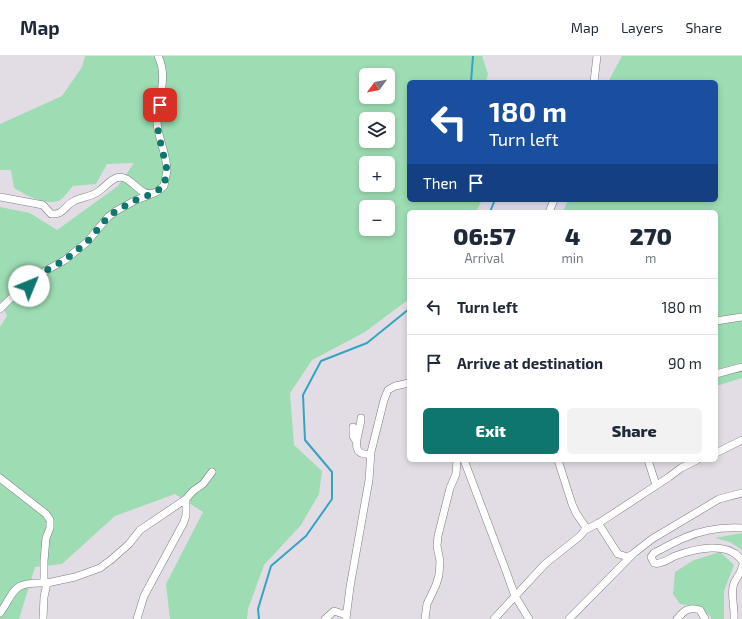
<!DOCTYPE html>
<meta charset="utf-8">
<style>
:root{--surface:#fff;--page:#f2f2f3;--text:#1f2937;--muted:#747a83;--line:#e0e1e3;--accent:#0f766e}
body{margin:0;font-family:"Exo 2",sans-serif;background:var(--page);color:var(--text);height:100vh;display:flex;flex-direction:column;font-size:15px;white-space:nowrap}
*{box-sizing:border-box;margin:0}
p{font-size:13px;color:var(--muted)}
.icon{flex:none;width:22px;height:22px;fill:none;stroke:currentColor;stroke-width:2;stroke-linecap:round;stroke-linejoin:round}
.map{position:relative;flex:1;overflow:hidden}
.side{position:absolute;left:407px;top:154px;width:311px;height:252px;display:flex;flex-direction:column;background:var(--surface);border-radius:6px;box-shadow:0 2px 6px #0003}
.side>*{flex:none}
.top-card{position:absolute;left:407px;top:24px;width:311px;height:122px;border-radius:6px;box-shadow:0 2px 6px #0003;background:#1a4fa0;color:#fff;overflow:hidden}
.needle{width:26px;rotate:238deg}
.buttons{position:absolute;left:359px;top:12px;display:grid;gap:8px}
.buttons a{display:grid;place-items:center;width:36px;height:36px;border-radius:6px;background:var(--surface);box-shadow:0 2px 6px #0003;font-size:20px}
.pin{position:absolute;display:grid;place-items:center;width:34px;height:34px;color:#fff;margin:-17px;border-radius:8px;box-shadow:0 2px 6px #0006}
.me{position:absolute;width:44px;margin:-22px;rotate:45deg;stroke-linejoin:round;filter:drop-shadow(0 0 3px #0008)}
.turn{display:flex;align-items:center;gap:14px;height:84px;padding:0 16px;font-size:18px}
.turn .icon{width:52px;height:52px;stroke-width:2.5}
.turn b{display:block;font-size:28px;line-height:34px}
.then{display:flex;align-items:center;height:38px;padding:0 16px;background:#0003;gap:8px;font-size:15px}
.eta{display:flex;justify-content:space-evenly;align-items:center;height:68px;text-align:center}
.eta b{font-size:24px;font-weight:800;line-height:28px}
.action{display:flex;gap:8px;margin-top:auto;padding:8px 16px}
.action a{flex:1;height:46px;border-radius:6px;background:var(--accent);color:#fff;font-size:16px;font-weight:800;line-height:46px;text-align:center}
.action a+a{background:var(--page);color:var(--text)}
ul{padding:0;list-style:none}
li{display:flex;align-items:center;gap:12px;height:56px;padding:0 16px;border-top:1px solid var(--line)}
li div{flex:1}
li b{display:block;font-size:15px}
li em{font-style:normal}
header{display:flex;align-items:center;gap:24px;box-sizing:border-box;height:56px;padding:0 20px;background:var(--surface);border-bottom:1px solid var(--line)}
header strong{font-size:19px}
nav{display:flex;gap:22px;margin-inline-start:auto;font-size:14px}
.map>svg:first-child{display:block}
.green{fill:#9edcb4;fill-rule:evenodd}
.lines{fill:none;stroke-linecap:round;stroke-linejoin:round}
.stream{stroke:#33a5c1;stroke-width:2}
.street-casing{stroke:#807c82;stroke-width:8}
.street{stroke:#fff;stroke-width:7}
.route{stroke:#0f766e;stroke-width:7;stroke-dasharray:0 12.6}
</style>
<header>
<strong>Map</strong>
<nav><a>Map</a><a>Layers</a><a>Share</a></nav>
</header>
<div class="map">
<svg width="742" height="563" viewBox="0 0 742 563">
<rect width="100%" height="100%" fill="#e2dde4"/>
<path class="green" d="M85 0H482L488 18 486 26H409V144H482L476 156H409V243L365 276 312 304 290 337 294 389 322 415 319 438 301 469 264 509 248 553 247 563H170L166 528 203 456 175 438 115 460 62 508 35 511 19 563H0V271L7 260 0 245V151L30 157 57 174 118 130 134 107 107 108 96 128 73 130C69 134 64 142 60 144 46 151 26 139 14 132L11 114H0V68L62 40 82 11ZM366 19H388V41H366ZM366 63H388V85H366ZM366 107H388V129H366ZM366 151H388V173H366Z
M622 0H742V322L716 330V156H563L568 144H716V26H608Z
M742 477V494L730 486 715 482Z
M720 496 734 509 724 535V563H711V561L698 551 680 548 673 538 675 516 694 504Z"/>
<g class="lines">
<path class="stream" d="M471 26 473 0
M490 156 494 146 493 144
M259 563 258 553 271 510 306 480 332 443V416L305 384 303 339 321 305 367 287 409 253"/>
<defs>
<path id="street" d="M594 26 597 0
M0 141 43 149 51 158C64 159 64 150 74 145 81 141 92 141 99 135 105 131 109 125 116 122 131 117 139 142 154 137 158 136 161 132 164 130 165 125 166 119 167 115 167 98 158 83 157 66 157 44 169 22 158 0
M549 156 554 144
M0 253 10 243 29 230 45 215 65 204 87 186 108 161 116 155 136 144 152 138
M716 265 742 261
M716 318 742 311
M361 362C361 375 346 401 371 398
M353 371V380L356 385
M716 397 742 384
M464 404 506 515 515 540 529 563
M558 404 572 448 576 457 587 473
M648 404 656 429
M0 422 46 458 50 464V472L46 482 44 505V527H47L44 541 43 563
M186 443 193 435 203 428 212 416
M598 467 618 498 628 501 631 499
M742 472C723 471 702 474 684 482 674 486 664 492 654 497L651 501 654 507C661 509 668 503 675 500 694 493 729 484 742 505
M47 527 75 521 100 512 112 503 129 488 140 474 186 443V459L184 466 144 540 137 563
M0 557C16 534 12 526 44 527
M325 563 334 555 346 559
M346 563 350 531 369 424 371 396 384 344 388 334 395 330 409 327
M425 563 427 548 436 529 439 519 440 505 437 490 438 480 450 432 456 418 457 404
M494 563 545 508 580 480 585 474 599 467 669 421 681 412 697 404
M569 563 634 497 652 483 719 443 742 437
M677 563C684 555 688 550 700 554L705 563
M734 563C735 553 731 541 733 531 734 523 741 519 742 511"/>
</defs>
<use href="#street" class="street-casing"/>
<use href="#street" class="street"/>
</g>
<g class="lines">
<path class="route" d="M29 230 45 215 65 204 87 186 108 161 116 155 136 144 154 137 164 130 167 114 159 80 157 66 160 49"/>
</g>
</svg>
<div class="buttons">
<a><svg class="needle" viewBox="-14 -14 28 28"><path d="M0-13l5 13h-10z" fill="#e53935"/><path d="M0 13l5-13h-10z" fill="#747a83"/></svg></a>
<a><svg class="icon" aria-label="layers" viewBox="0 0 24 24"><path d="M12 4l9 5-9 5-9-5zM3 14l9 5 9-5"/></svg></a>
<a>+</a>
<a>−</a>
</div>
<div class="pin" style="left:160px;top:49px;background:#d93025"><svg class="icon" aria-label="arrive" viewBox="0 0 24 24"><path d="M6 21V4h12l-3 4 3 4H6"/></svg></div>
<svg class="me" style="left:29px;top:230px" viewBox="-20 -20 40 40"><circle r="19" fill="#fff"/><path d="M0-13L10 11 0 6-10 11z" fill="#0f766e"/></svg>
<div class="top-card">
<div class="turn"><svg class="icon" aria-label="left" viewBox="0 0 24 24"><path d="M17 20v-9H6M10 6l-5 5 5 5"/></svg><div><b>180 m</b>Turn left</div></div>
<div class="then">Then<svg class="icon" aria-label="arrive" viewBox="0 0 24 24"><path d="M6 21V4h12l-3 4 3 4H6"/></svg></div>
</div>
<section class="side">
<div class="eta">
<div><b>06:57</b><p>Arrival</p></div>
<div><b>4</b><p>min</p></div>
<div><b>270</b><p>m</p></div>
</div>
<ul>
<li><svg class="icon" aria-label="left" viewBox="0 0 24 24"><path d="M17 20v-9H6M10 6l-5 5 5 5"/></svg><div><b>Turn left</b></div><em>180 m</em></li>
<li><svg class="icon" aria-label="arrive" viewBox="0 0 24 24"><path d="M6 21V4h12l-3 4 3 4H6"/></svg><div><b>Arrive at destination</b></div><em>90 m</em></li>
</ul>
<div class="action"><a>Exit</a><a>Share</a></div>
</section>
</div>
